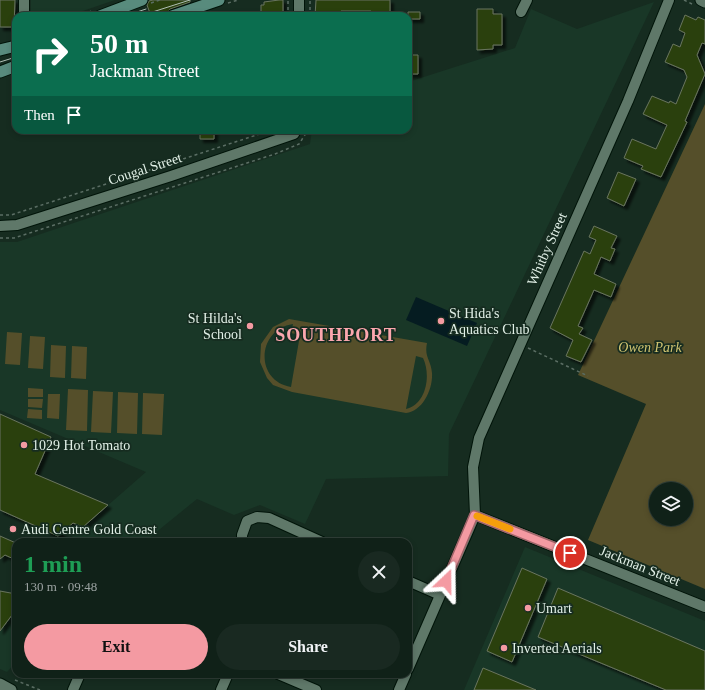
<!DOCTYPE html>
<meta charset="utf-8">
<style>
:root{--surface:#102118;--page:#192921;--text:#f1f3f6;--muted:#9ca3a2;--line:#303e37;--accent:#f49aa2}
body{margin:0;font-family:Georgia,serif;background:var(--page);color:var(--text);height:100vh;display:flex;flex-direction:column;font-size:15px;white-space:nowrap}
*{box-sizing:border-box;margin:0}
p{font-size:13px;color:var(--muted)}
.icon{flex:none;width:22px;height:22px;fill:none;stroke:currentColor;stroke-width:2;stroke-linecap:round;stroke-linejoin:round}
.map{position:relative;flex:1;overflow:hidden}
.panel{position:absolute;left:12px;top:538px;width:400px;height:140px;display:flex;flex-direction:column;background:var(--surface);border-radius:12px;box-shadow:0 2px 6px #0003,0 0 0 1px var(--line)}
.panel>*{flex:none}
.guide{position:absolute;left:12px;top:12px;width:400px;height:122px;border-radius:12px;box-shadow:0 2px 6px #0003,0 0 0 1px var(--line);background:#0b6e4f;color:#fff;overflow:hidden}
.controls{position:absolute;left:649px;top:482px;display:grid;gap:8px}
.controls a{display:grid;place-items:center;width:44px;height:44px;border-radius:50%;background:var(--surface);box-shadow:0 2px 6px #0003,0 0 0 1px var(--line);font-size:20px}
.pin{position:absolute;display:grid;place-items:center;width:34px;height:34px;color:#fff;margin:-17px;border:2px solid #fff;border-radius:50%;box-shadow:0 1px 4px #0007}
.me{position:absolute;width:44px;margin:-22px;rotate:23deg;stroke-linejoin:round;filter:drop-shadow(0 0 3px #0008)}
.turn{display:flex;align-items:center;gap:14px;height:84px;padding:0 12px;font-size:18px}
.turn .icon{width:52px;height:52px;stroke-width:2.5}
.turn b{display:block;font-size:28px;line-height:34px}
.then{display:flex;align-items:center;height:38px;padding:0 12px;background:#0003;gap:8px;font-size:15px}
.round{display:grid;place-items:center;flex:none;width:42px;height:42px;border-radius:21px;background:var(--page)}
.summary{display:flex;align-items:center;justify-content:space-between;height:68px;padding:0 12px}
h1{font-size:24px;font-weight:800;line-height:30px;color:#1e9e55}
.button{display:flex;gap:8px;margin-top:auto;padding:8px 12px}
.button a{flex:1;height:46px;border-radius:24px;background:var(--accent);color:#111;font-size:16px;font-weight:800;line-height:46px;text-align:center}
.button a+a{background:var(--page);color:var(--text)}
.map>svg:first-child{display:block}
.built{fill:#193727}
.green{fill:#554f2a;fill-rule:evenodd}
.water{fill:#051c21}
.building{fill:#2b3f10;stroke:#69755e;filter:url(#shadow)}
.lines{fill:none;stroke-linecap:round;stroke-linejoin:round}
.minor-casing{stroke:#011409;stroke-width:12}
.tertiary-casing{stroke:#011409;stroke-width:13}
.secondary-casing{stroke:#011409;stroke-width:13}
.path{stroke:#5b6e64;stroke-width:1.5;stroke-dasharray:3 3;stroke-linecap:butt}
.minor{stroke:#5f7869;stroke-width:10}
.tertiary{stroke:#5f7869;stroke-width:11}
.secondary{stroke:#588b7d;stroke-width:11}
.tram{stroke:#b1c1b7;stroke-width:1}
.route-casing{stroke:#9f6469;stroke-width:10}
.route{stroke:#f49aa2;stroke-width:7}
.slow{stroke:#f59e0b;stroke-width:7}
.poi-dot{fill:#f49aa2;stroke:#162c20;stroke-width:1.5}
.labels{text-anchor:middle;dominant-baseline:central;stroke-width:3.5;stroke-linejoin:round;paint-order:stroke}
.street-label{font-size:14px;fill:#e2f0e7;stroke:#162c20}
.poi-label{font-size:14px;fill:#e2f0e7;stroke:#162c20;text-anchor:start}
.park-label{font-size:14px;font-style:italic;fill:#d1c471;stroke:#162c20}
.district-label{font-size:18px;font-weight:bold;letter-spacing:1px;fill:#fca7ae;stroke:#162c20}
</style>
<div class="map">
<svg width="705" height="690" viewBox="0 0 705 690">
<defs>
<filter id="shadow"><feDropShadow dx="3.5" dy="3.5" stdDeviation="1" flood-color="#0009"/></filter>
</defs>
<rect width="100%" height="100%" fill="#162c20"/>
<path class="built" d="M31 0H115L68 16H31Z
M654 2 449 434 448 476 326 479 305 524 260 505 234 515 197 499 144 542H66L146 472 0 410V242H17L310 144 312 130H408V82L515 48 531 9 577 29Z
M525 547 705 621V690H464Z
M16 610V662L7 672 0 669V631Z"/>
<path class="green" d="M705 104V589L588 540 646 404 578 375ZM656 489H686V519H656Z
M289 319 427 343C424 357 431 360 432 373 433 389 423 411 406 413L292 392 273 385 267 378 260 362 261 344 273 327ZM293 324 291 333 300 335 291 387C254 381 257 329 293 324ZM416 356 423 358C431 374 427 404 406 409Z
M7 332 22 333 20 365 5 364Z
M30 336 45 337 43 369 28 368Z
M51 345 66 346 65 378 50 377Z
M72 346 87 347 86 379 71 378Z
M28 388 43 389V397H28Z
M68 389 88 390 87 431 66 430Z
M93 391 113 392 111 433 91 432Z
M118 392 138 393 137 434 117 433Z
M143 393 164 394 162 435 142 434Z
M48 394H60L59 419 47 418Z
M28 399H43L42 408 28 407Z
M28 409 42 410V419L27 418Z"/>
<path class="water" d="M416 297 477 323 467 346 406 320Z"/>
<path class="building" d="M0 0H15L14 27H0Z
M153 0H190V2L170 9 165 15 151 16 147 5 149 1Z
M279 0H283V16H261V5H264V2Z
M316 0H390V16H371V11H341V16H315Z
M477 9H493V14H502V45H493V49L477 50Z
M408 12H420V19H408Z
M685 15 696 20 698 17 705 20V44L702 43 697 55 705 74 685 121 687 122 661 177 641 169 643 166 624 158 632 139 656 149 667 125 643 114 652 96 669 103 670 101 676 104 687 77 684 70 665 62 673 44 680 47 685 33 679 30Z
M408 55H418V74H408Z
M200 130H214V139H200Z
M618 172 636 179 624 206 607 198Z
M594 226 617 236 611 248 615 249 610 261 601 257 594 274 616 284 611 297 594 290 578 326 583 328 579 334 592 340 581 362 566 356 573 340 550 328 584 251 590 254 596 240 589 237Z
M0 414 51 437 35 474 108 505 83 527 73 523 58 536 0 510Z
M0 536 16 543V560L5 555 0 559Z
M522 568 547 579 512 662 487 651Z
M558 588 705 651V690H666L538 637Z
M0 591 16 594 15 611 0 631Z
M483 668 536 690H474Z"/>
<g class="lines">
<defs>
<path id="minor" d="M521 12 527 0
M24 16V0
M299 16V0
M0 226 17 225 171 176 294 134 296 130
M475 515 705 607
M242 542V535L247 521 257 517 269 518 322 542
M408 581 440 595
M408 669 475 515 473 467 479 438 628 101 669 0
M278 674 316 690
M73 690 80 674
M221 690 228 674
M399 690 406 674"/>
<path id="tertiary" d="M701 0 705 2
M0 684 11 690"/>
<path id="secondary" d="M100 16 142 0
M172 16 219 0
M0 50 16 46
M0 72 16 66"/>
</defs>
<use href="#minor" class="minor-casing"/>
<use href="#tertiary" class="tertiary-casing"/>
<use href="#secondary" class="secondary-casing"/>
<path class="path" d="M684 0 692 4
M151 3 160 0
M228 3 238 0
M77 16 92 11
M154 16 162 13
M288 16V0
M310 16V0
M0 215H11L272 130
M0 238H14L275 154 299 144 308 130
M528 348 588 376
M260 674 269 678
M15 680 40 690"/>
<use href="#minor" class="minor"/>
<use href="#tertiary" class="tertiary"/>
<use href="#secondary" class="secondary"/>
<path class="tram" d="M125 16 146 9
M140 16 190 0
M0 62 16 57"/>
</g>
<g class="lines">
<defs>
<path id="route" d="M446 581 474 515 570 553"/>
</defs>
<use href="#route" class="route-casing"/>
<use href="#route" class="route"/>
<path class="slow" d="M477 516 510 529"/>
</g>
<g class="poi-dot">
<circle cx="441" cy="321" r="4"/>
<circle cx="250" cy="326" r="4"/>
<circle cx="24" cy="445" r="4"/>
<circle cx="13" cy="529" r="4"/>
<circle cx="528" cy="608" r="4"/>
<circle cx="504" cy="648" r="4"/>
</g>
<g class="labels">
<g class="street-label">
<text transform="translate(145 169) rotate(-18)">Cougal Street</text>
<text transform="translate(547 249) rotate(-66)">Whitby Street</text>
<text transform="translate(640 566) rotate(22)">Jackman Street</text>
</g>
<g class="poi-label">
<text x="449" y="313">St Hida's<tspan x="449" dy="16">Aquatics Club</tspan></text>
<text x="242" y="318" text-anchor="end">St Hilda's<tspan x="242" dy="16">School</tspan></text>
<text x="32" y="445">1029 Hot Tomato</text>
<text x="21" y="529">Audi Centre Gold Coast</text>
<text x="536" y="608">Umart</text>
<text x="512" y="648">Inverted Aerials</text>
</g>
<g class="park-label">
<text x="650" y="347">Owen Park</text>
</g>
<g class="district-label">
<text x="336" y="335">SOUTHPORT</text>
</g>
</g>
</svg>
<div class="controls">
<a><svg class="icon" aria-label="layers" viewBox="0 0 24 24"><path d="M12 4l9 5-9 5-9-5zM3 14l9 5 9-5"/></svg></a>
</div>
<div class="pin" style="left:570px;top:553px;background:#d93025"><svg class="icon" aria-label="arrive" viewBox="0 0 24 24"><path d="M6 21V4h12l-3 4 3 4H6"/></svg></div>
<svg class="me" style="left:446px;top:581px" viewBox="-20 -20 40 40"><path d="M0-17L14 15 0 8-14 15z" fill="#f49aa2" stroke="#fff" stroke-width="4"/></svg>
<div class="guide">
<div class="turn"><svg class="icon" aria-label="right" viewBox="0 0 24 24"><path d="M7 20v-9h11M14 6l5 5-5 5"/></svg><div><b>50 m</b>Jackman Street</div></div>
<div class="then">Then<svg class="icon" aria-label="arrive" viewBox="0 0 24 24"><path d="M6 21V4h12l-3 4 3 4H6"/></svg></div>
</div>
<section class="panel">
<div class="summary"><div><h1>1 min</h1><p>130 m · 09:48</p></div><a class="round"><svg class="icon" aria-label="close" viewBox="0 0 24 24"><path d="M6 6l12 12M18 6L6 18"/></svg></a></div>
<div class="button"><a>Exit</a><a>Share</a></div>
</section>
</div>
